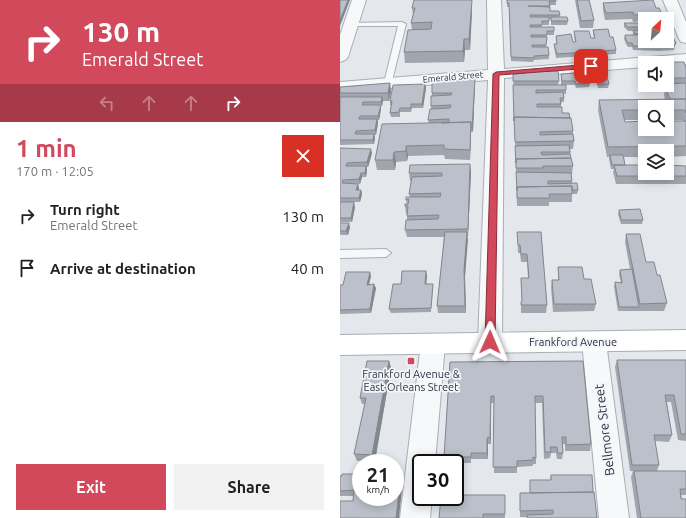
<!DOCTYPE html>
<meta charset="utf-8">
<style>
:root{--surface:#fff;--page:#f2f2f2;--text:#202124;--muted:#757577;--accent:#d1495b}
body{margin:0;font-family:Ubuntu,sans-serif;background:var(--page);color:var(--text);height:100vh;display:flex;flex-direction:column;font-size:15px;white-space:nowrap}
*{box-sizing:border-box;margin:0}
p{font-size:13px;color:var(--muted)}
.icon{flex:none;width:22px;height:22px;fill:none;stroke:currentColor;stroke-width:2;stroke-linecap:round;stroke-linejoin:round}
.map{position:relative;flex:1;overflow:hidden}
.panel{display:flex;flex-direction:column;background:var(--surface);width:340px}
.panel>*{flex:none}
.top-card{background:#d1495b;color:#fff;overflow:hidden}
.needle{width:26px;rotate:26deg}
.buttons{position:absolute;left:298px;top:12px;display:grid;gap:8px}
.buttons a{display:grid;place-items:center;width:36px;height:36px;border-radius:0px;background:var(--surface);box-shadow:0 2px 10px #0003;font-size:20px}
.speed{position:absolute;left:12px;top:454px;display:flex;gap:8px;font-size:20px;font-weight:700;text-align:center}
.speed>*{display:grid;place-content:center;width:52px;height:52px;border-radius:50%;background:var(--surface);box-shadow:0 2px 10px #0003;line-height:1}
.speed small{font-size:10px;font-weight:400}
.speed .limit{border:2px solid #111;border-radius:6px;background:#fff;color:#111}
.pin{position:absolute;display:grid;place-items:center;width:34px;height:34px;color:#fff;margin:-17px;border-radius:8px;box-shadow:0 2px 6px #0006}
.me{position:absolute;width:44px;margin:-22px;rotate:1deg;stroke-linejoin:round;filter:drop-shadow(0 0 3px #0008)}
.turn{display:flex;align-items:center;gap:14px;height:84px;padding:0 16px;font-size:18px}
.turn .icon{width:52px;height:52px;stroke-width:2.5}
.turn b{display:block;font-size:28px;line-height:34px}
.lanes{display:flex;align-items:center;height:38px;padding:0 16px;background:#0003;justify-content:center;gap:20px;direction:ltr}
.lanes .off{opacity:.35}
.round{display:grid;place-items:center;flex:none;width:42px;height:42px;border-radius:0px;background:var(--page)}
.summary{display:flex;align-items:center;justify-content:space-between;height:68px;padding:0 16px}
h1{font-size:24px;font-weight:600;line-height:30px;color:var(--accent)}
.cta{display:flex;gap:8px;margin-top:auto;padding:8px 16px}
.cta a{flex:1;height:46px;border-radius:0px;background:var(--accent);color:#fff;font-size:16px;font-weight:600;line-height:46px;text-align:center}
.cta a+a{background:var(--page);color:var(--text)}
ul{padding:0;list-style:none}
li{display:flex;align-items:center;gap:12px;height:52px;padding:0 16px}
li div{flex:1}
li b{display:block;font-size:15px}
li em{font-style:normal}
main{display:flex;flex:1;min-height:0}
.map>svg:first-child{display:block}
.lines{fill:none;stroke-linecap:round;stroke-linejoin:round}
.lane-casing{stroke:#a9aeb7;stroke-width:2}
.street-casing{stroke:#a9aeb7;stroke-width:2}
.secondary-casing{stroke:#a9aeb7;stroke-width:2}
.lane{fill:#f7f8fa;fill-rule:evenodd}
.street{fill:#f7f8fa;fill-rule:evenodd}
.secondary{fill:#fff;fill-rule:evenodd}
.wall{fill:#a1a5ae;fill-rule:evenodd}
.shaded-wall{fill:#83868d}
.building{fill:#bbc0ca;stroke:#83868d}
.route{fill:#d1495b;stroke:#882f3b}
.poi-dot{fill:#d1495b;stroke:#f4f6f9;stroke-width:1.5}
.labels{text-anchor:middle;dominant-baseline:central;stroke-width:3.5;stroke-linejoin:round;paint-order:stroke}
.far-street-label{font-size:9px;fill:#2b3445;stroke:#f4f6f9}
.street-label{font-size:11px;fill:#2b3445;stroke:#f4f6f9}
.poi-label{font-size:11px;fill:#2b3445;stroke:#f4f6f9}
.near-street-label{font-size:13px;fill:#2b3445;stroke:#f4f6f9}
</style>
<main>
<section class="panel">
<div class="top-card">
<div class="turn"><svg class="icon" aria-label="right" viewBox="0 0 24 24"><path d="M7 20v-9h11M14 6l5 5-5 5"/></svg><div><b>130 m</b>Emerald Street</div></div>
<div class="lanes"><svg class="icon off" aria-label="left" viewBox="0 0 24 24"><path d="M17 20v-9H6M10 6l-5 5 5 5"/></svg><svg class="icon off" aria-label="ahead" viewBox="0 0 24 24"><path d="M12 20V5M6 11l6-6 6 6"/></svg><svg class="icon off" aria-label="ahead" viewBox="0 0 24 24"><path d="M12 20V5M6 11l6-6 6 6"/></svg><svg class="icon" aria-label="right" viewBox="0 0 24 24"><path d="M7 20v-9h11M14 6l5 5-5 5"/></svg></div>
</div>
<div class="summary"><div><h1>1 min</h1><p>170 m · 12:05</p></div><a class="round" style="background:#d93025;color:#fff"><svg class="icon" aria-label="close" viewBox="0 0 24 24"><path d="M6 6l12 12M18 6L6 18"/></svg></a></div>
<ul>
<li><svg class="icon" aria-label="right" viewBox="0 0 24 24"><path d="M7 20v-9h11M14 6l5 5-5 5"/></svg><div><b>Turn right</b><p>Emerald Street</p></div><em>130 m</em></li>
<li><svg class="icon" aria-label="arrive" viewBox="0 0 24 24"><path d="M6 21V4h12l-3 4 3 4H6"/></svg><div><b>Arrive at destination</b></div><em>40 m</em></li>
</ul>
<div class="cta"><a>Exit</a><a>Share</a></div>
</section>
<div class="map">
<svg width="346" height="518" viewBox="0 0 346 518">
<rect width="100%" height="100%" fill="#e4e7ec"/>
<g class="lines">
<defs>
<path id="lane" d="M11 23 62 22 66 24 51 85 44 83 58 26H9L7 25Z
M46 249 51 253 46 257 0 258V250Z"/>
<path id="street" d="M12 0H26L8 57 5 60 0 62V35Z
M147 0H161L164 69 346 54V64L327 65V63H305V67L164 78 162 342 159 349 150 352 141 349 138 342 148 80 0 92V82L148 70Z
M323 0H337L346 22V43L341 42 339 39Z
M254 332 263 335 266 342 289 518H259L242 342 245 335Z
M93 334 102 337 105 344 95 463H81V497H92L90 518H60L81 344 84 337Z"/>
<path id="secondary" d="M346 330V350L0 355V335Z"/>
</defs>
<use href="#lane" class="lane-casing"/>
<use href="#street" class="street-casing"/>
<use href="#secondary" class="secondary-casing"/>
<use href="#lane" class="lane"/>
<use href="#street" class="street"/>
<use href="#secondary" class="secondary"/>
</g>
<path class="wall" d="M167 0 216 1V5H210V11L220 15 219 17 228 21 227 25H211V19H209V25H202V27L214 31V35H207L206 47 209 55V59L194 60 193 62 171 61 169 7H167Z
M235 0H249L254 20 253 28H240Z
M263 3 316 8 322 14 321 19H305V21L293 22 292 19 265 20 263 10Z
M72 8 132 10 130 50H125L124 62 65 63 64 52 72 30 71 23 73 15Z
M284 23H305V41L327 26 335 47 334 50 319 51 293 50 292 47H288L286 44 284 39 285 35H293V31H288L284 27Z
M253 30 270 37 276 50V54L216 58 214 47V44H216V36L233 42H235L234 35V31L251 38H254L253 34Z
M326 62 346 68V156L327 157V151H305V157H284L285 165 346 166V184H276L273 172 274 169H271L269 159V157H267L258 110 259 100H325L324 95 325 86H323V85H327V63H326ZM305 107H327V120H342L343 121 285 122V120H305Z
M255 71 269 84 268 88H258L254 75Z
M185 72 219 81 218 85H221V74L250 83 249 87 236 88 235 85H226V94H224V102H221V107L222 113 230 118 233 131V134L234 141 233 149H230L231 158 233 166 232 174H231L232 183 238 190 237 194H232V202H209V206H177L173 74 185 73Z
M135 79 133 132H131L130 160 105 159 104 155 68 156 67 161 56 162 55 170H37L35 160 89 123 88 120 91 109 92 93Z
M50 83 51 91 49 101H43L42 106H41V109L39 120H38V123L36 135H34L35 138 34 144 0 145V87Z
M85 84 86 88 83 108H72L71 112H60V117H51L50 113 51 105H50V101Z
M0 148 32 153 28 167H27V170L26 177H22L20 184H13H18L19 188V190H21L22 194 20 202H0Z
M131 172 128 236H127L125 277 126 313H98L97 306 104 237H67L65 230 67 220V214H66L65 206 67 204 66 200 70 197 69 194 71 181H70L69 173Z
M0 202 15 207 12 222H0Z
M279 210 303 220 302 224H281L278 214Z
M0 223 10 227 8 235H0Z
M177 232H201L207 305 206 313H181V302H182L181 278H188L187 262H181L180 253H178Z
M286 234 306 262 317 275 327 303 324 311H278L274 287 275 282 281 283 279 274 280 270 290 269 285 242Z
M218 267 256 304 254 311 213 312 211 287 212 280H218Z
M87 275 86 284 93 288 91 312 51 313 49 309 61 284Z
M31 276 29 284 36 288 31 313 0 314V285H3Z
M277 360H346V441L338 440 331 402H327L332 435 329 442 315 441 319 465 317 471H346V495H341L346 518H297L291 477 293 471H290L275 367Z
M49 361 51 368 35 461H17L14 454 25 404H22L20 398Z
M243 361 251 444 250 451H225V444H223V453L222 459H217L216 453H211L210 458 204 459 202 403H195L196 458V464H193V466L177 467V473H154V403H151V444H148V459H131V463H105L104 457 110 362Z
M61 474 63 480 13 496H0V476Z
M211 475 253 492 257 518 180 517V493H190V480H210Z
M165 495V518H99Z"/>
<path class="shaded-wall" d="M8 0H10L0 26V20Z
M132 0V10L130 50 129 39Z
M124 39 125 50 124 62 123 51Z
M135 79V84L133 132 132 128Z
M50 83 51 91 49 101 48 93Z
M85 84 86 88 83 108 82 104Z
M42 97 43 101 42 106 41 102Z
M41 105V109L39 120 38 116Z
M37 119 38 123 36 135 35 130Z
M131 122V132L130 160V150Z
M34 134 35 138 34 144 33 140Z
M66 146 68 156 67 161 66 151Z
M31 149 32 153 28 167 27 162Z
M54 152 56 162 55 170 53 160Z
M130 164 131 172 128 236V229Z
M26 166 27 170 26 177 25 173Z
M21 173 22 177 20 184 19 179Z
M18 184 19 188 18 194 16 190Z
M21 190 22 194 20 202 19 198Z
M14 202 15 207 12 222 11 218Z
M9 223 10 227 8 235 6 231Z
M127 232 128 240 125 277 126 313 125 306 124 270Z
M86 271 87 275 86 288 85 284Z
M30 272 31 276 28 289 27 285Z
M34 284 36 288 31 313 30 309Z
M49 361 51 368 35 461 32 455Z
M151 396V444L150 437Z
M147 438 148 444V459L147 453Z
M61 474 63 480 59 518H56Z"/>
<path class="building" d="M0 0H8L0 20Z
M74 0H132L129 39H124L123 51 64 52 68 30 91 29 92 22 71 23 75 8H72Z
M167 0H216V1H209L210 6H188L210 7V11H219L220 15H190V17H209V21H202V25H190V27H214V31H207V35H191V37H207L206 45H192V47H208L209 55 194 56V58L171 57 169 3H167Z
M237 0H249L254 20 241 21Z
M313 0 316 8H319L322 14 294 15 293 12 266 13 263 3Z
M211 17H227L228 21H211Z
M284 23H305V28V27H288Z
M327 26 336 43 334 46 320 47 293 46 292 43H289L286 40 285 35H305V41H327Z
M268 29 270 37H273L276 50 217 54 214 44H217L216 36 231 34 233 42H236L234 31H249L251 38H255L253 30Z
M305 30V35L294 33 293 31Z
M326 62H344L346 68V78H327V63Z
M265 70 269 84H258L255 71Z
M218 71 219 81H173V74L186 73 185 72Z
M248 72 250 83 236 84 235 81H222L221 74Z
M135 79 132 128H131V122L102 123 109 122V119L88 120 90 109 110 108 111 105 91 106V96L111 95 112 93H92V82Z
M50 83 48 93H0V87Z
M346 83V99H330L325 88H328L326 85 327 84Z
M85 84 82 104H71V108H60L59 112 50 113 52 101H50L53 85Z
M173 85H226V90H196V93L223 92 224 98H220L221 104H197V107H222V113H229L230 118 174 117V121Z
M0 97H42L41 102H23L22 105H41L38 116H20L19 118V119H37L35 130 16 131 15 134H34L33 140H0Z
M346 99V113L345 110H327V107H305V110H282L285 122 305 121V129H327V121H346V146L268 147 259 100Z
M174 117 231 118 233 131 200 132V135L233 134 234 141 175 142Z
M131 122 130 150 104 149V145L66 146V151L54 152 53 160H35L42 124Z
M229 145 230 152H201V154L202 155 230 154 231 158 176 159V163L175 146Z
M0 148 31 149 27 162 7 163 6 166H26L25 173H21L19 179 3 180 2 183 18 184 16 190H21L19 198H0Z
M270 155H283L285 165H272Z
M231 158 233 166H203V168H176V159Z
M130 164 128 229 65 230 66 220 98 219 99 215 67 216 68 206H65V204H68L69 199 66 200V197H100L101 193 69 194 72 177 102 176V173H69L70 165Z
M274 165H305V173H327V165L346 166V176H277Z
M176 172 231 173 232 181H208V184L237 183 238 190H232V186L177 187V190Z
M232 186V194H209L210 198H177V187Z
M0 202H14L11 218H0Z
M300 209 303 220H281L279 210Z
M0 223H9L6 231H0Z
M105 232H127L124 270 125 306H97Z
M177 232H201L207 305H181V302H182L181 278H189L187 254H181L180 245H178Z
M286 234H300L306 262H314L317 275H320L327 303 300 304Z
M218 267H242L244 279H251L256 304H214L212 280H219Z
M292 269 299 307H279L275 282 282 283 280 270Z
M62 271H86L85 284H93L91 308 49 309 53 284H61Z
M6 272H30L27 285 34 284 30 309 0 310V285H3Z
M277 360H346V434H341L334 395H325L332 435H314L319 465H292Z
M27 361H49L32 455 14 454 26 398H20Z
M243 361 251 444 226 445V437H222L223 453H218L217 447H210L211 452H205L203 396H195L196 458 193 457V460L177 461V467H153L154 396H151L150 437 147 438V453H131V457H104L110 362Z
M294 471H346V489H340L341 499H346V518H301Z
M2 474H21V497H55V474H61L56 518H0V501H13L14 490 0 491V476H2Z
M211 475H252L253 492 190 493V480H211Z
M254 492 257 518H187V515L213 514V510L180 511V493Z
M115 495H165V514H143V518H99L101 497H115Z"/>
<path class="route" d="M251 64 254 66 253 68 159 75 155 342 153 345H146L145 342 153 74 156 72Z"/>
<rect class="poi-dot" x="67" y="357" width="8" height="8" rx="2"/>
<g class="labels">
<g class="far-street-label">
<text transform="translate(113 77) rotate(-5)">Emerald Street</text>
</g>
<g class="street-label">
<text x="233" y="342">Frankford Avenue</text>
</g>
<g class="poi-label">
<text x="71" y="374">Frankford Avenue &amp;<tspan x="71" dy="13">East Orleans Street</tspan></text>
</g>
<g class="near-street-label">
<text transform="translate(264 430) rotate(-97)">Bellmore Street</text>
</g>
</g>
</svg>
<div class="buttons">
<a><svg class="needle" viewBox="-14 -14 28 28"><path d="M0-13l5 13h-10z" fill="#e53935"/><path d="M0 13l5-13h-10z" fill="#757577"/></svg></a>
<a><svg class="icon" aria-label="sound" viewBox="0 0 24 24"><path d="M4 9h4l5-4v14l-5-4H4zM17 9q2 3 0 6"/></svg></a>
<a><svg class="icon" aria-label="search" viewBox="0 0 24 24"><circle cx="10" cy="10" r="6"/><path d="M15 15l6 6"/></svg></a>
<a><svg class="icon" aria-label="layers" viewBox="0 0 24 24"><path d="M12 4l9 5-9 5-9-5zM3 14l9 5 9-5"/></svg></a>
</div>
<div class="speed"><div>21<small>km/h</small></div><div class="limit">30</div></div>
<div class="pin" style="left:251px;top:66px;background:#d93025"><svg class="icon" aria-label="arrive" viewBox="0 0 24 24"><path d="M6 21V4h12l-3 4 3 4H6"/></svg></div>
<svg class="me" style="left:150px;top:342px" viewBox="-20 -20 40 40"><path d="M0-17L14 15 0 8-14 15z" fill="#d1495b" stroke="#fff" stroke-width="4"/></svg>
</div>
</main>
